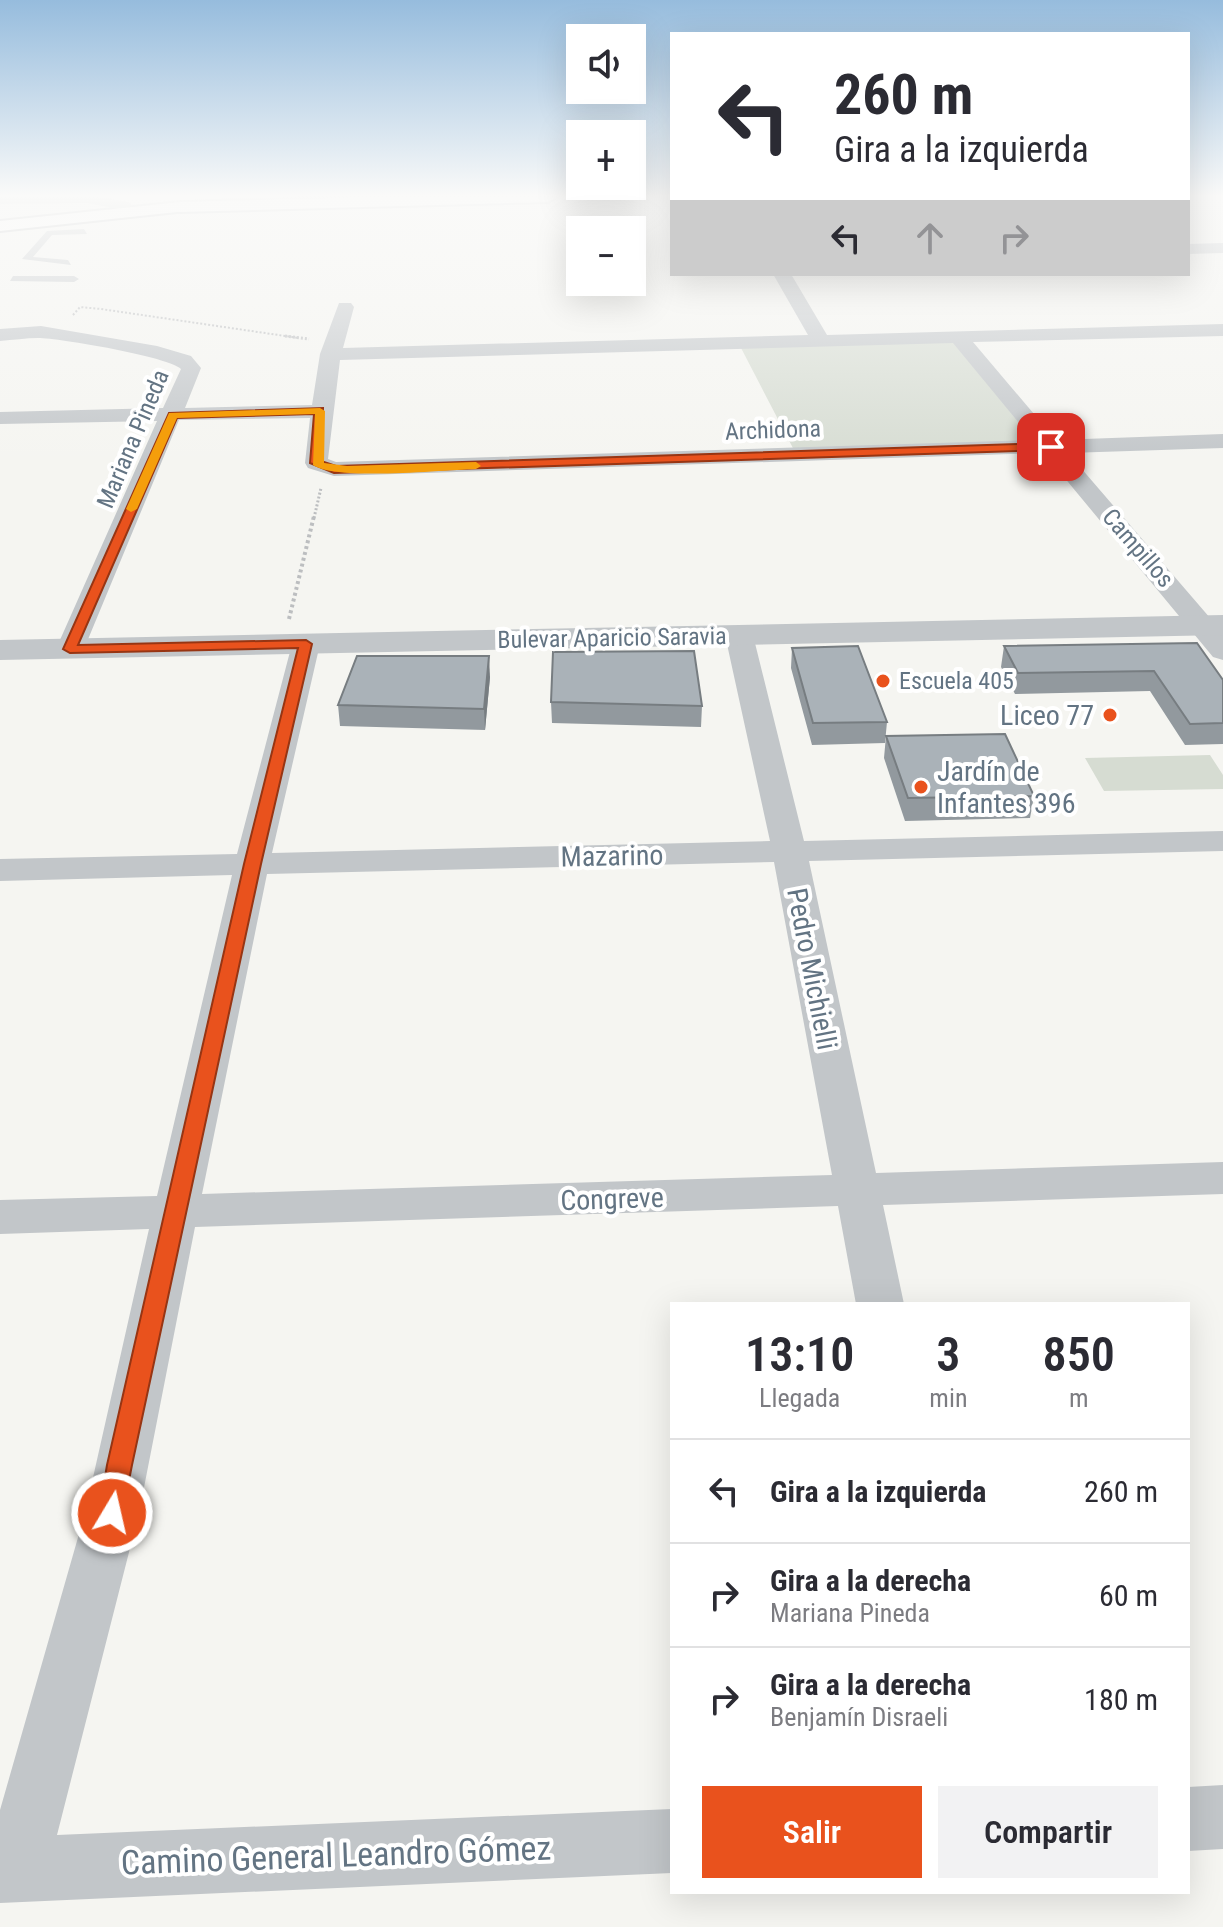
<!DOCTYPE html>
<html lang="es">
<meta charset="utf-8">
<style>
:root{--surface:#fff;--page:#f2f2f3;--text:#2b2b33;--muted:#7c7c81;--line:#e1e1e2;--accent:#e9521d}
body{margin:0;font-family:"Roboto Condensed",sans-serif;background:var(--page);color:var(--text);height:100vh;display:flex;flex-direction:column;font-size:30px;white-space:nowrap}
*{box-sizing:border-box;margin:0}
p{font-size:26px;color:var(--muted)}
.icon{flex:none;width:44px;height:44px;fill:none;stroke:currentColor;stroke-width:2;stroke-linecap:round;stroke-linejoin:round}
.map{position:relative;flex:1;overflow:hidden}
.side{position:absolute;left:670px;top:1302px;width:520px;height:592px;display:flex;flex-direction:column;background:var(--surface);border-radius:0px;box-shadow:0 8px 32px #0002}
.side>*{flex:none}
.banner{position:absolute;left:670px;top:32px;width:520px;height:244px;border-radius:0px;box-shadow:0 8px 32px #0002;background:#fff;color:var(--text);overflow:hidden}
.buttons{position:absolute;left:566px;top:24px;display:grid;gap:16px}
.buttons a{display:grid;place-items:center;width:80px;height:80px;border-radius:0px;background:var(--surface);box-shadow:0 8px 32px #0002;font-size:40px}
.pin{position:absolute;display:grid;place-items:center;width:68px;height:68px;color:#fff;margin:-34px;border-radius:16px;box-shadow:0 4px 12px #0006}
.me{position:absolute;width:88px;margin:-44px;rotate:9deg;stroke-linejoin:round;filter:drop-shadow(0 0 6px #0008)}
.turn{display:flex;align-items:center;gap:28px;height:168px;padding:0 32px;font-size:36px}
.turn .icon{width:104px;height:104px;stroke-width:2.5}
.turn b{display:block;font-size:56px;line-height:68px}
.lanes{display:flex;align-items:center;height:76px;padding:0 32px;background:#0003;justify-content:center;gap:40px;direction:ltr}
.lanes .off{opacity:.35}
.eta{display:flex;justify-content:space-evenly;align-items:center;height:136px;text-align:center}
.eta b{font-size:48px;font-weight:600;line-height:56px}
.cta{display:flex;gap:16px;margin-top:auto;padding:16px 32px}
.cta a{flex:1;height:92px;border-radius:0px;background:var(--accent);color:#fff;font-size:32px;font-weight:600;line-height:92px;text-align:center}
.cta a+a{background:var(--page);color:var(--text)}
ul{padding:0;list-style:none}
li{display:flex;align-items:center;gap:24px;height:104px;padding:0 32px;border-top:2px solid var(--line)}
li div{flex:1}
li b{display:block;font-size:30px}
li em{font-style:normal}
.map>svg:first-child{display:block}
.green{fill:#d6dcd2}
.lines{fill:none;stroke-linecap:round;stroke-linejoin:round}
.primary-casing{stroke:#b5b9bd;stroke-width:4}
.trunk-casing{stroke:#b5b8bb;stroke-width:4}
.path-far2{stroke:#bcbec0;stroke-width:2;stroke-dasharray:2 2;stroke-linecap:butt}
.path-far1{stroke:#bcbec0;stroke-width:3;stroke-dasharray:2 2;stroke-linecap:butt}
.path{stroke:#bcbec0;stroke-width:4;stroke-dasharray:3 3;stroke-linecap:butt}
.service{fill:#c2c6c9;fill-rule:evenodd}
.minor{fill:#c2c6c9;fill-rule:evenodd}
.tertiary{fill:#c2c6c9;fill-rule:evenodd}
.primary{fill:#fff;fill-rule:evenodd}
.trunk{fill:#fff;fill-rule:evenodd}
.wall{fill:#92999e}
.shaded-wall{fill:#777d81}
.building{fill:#aab2b8;stroke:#777d81;stroke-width:2}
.route{fill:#e9521d;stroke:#973513;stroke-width:2}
.slow{fill:#f59e0b}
.poi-dot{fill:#e9521d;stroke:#fff;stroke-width:3}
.labels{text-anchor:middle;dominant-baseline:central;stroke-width:8;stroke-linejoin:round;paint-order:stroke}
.far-street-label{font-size:24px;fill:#637483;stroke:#fff}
.far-poi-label{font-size:24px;fill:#637483;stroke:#fff;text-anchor:start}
.poi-label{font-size:28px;fill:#637483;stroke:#fff;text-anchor:end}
.street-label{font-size:28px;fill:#637483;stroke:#fff}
.near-street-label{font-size:34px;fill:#637483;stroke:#fff}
</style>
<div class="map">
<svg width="1223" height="1927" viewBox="0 0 1223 1927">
<rect width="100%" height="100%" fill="#f5f5f1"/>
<path class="green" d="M953 342 1034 438 1032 441 795 452 740 346Z
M1210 755 1223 775V789L1104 791 1085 758Z"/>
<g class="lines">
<defs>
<path id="primary" d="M374 197H557L548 202 180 212 171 207 180 202Z"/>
<path id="trunk" d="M180 202 189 207 186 211 0 231V221Z"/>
</defs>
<use href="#primary" class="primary-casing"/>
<use href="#trunk" class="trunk-casing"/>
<path class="path-far2" d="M73 315 80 307 101 309 299 338"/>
<path class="path-far1" d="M285 336 309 339
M314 518 321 488"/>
<path class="path" d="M289 619 314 516"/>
<path class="service" d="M84 229 87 234 52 235 33 257 68 260 71 265 22 259 47 231Z
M13 276H74L79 279 74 282 10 281Z"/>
<path class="minor" d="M0 197H99L129 202 132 205 124 210 87 203 0 204Z
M1223 243V253L1188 254V244Z
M773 274H791L827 335 1223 324V336L973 342 1056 440 1223 434V448L1068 453 1223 633V660L1213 657 1044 453 334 476 308 468 305 463 310 418 179 420 84 649 80 655 70 658 60 655 56 649 157 421 0 424V412L163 408 181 369C170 357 59 338 38 338 26 338 13 340 0 341V329L41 326 157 346 191 356 201 368 185 408 312 405 320 354 339 303H351L354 307 343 348 808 335ZM953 343 1033 440 336 462 328 459 340 360Z
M739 627 749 629 753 635 804 841 1223 831V851L809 861 876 1173 1223 1162V1194L883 1205 904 1304H856L838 1206 195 1227 139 1513 57 1835 672 1809V1873L0 1903V1810L85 1513 149 1229 0 1234V1200L157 1196 232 875 0 881V859L237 854 292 644 296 638 306 636 316 638 320 644 272 853 770 841 725 635 729 629ZM774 862 832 1175 202 1194 267 874Z
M1223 1785V1849L1188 1851V1787Z"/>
<path class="tertiary" d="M1223 615V635L0 660V640Z"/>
<use href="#primary" class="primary"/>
<use href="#trunk" class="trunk"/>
</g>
<path class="wall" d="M1004 646 1223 680V744L1185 745 1150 691 1015 694 1001 667Z
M792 648 887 722 885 743 812 745 791 668Z
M490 677 485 730 340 726 338 705Z
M551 702 702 706 701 727 552 723Z
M886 736 1034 796 1030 818 905 821 884 758Z"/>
<path class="shaded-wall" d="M489 656 490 677 485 730 484 709Z"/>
<path class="building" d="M1197 643 1223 680V723L1190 724 1154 671 1018 673 1004 646Z
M858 646 887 722 813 723 792 648Z
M694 651 702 706 551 702 553 652Z
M357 656H489L484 709 338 705Z
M1005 734 1034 796 908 798 886 736Z"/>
<linearGradient id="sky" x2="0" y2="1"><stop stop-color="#96bcdd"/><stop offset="0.42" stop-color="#fafaf9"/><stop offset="1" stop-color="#fafaf9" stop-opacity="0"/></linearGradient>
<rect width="1223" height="466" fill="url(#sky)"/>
<path class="route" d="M323 408 321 461 336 466 1051 443 1057 447 1051 450 334 473 310 463 314 414 177 418 78 645 306 640 312 644 261 864 132 1465 121 1521 112 1524 103 1521 99 1513 107 1465 244 864 298 648 70 653 63 649 169 413Z"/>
<path class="slow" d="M320 408 325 411 324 463 347 466 476 462 481 466 476 469C442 470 337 481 313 465L315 414 177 418 137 509 131 512 126 509 169 413Z"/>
<g class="poi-dot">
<circle cx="883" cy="681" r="8"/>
<circle cx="1110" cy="715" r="8"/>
<circle cx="921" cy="787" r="8"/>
</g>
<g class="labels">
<g class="far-street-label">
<text transform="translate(773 430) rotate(-2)">Archidona</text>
<text transform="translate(133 439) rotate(-67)">Mariana Pineda</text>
<text transform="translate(1138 548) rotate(49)">Campillos</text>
<text transform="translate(612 638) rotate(-1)">Bulevar Aparicio Saravia</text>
</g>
<g class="far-poi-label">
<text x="899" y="681">Escuela 405</text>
</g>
<g class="poi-label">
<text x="1094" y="715">Liceo 77</text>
<text x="937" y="771" text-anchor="start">Jardín de<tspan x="937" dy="32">Infantes 396</tspan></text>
</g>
<g class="street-label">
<text transform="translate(612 856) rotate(-1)">Mazarino</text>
<text transform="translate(812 969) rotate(79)">Pedro Michielli</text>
<text transform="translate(612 1199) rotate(-2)">Congreve</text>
</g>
<g class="near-street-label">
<text transform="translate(336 1855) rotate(-2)">Camino General Leandro Gómez</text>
</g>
</g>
</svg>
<div class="buttons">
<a><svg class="icon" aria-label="sound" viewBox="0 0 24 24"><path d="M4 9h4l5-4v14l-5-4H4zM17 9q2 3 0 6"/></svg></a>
<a>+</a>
<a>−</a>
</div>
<div class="pin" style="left:1051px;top:447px;background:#d93025"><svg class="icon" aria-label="arrive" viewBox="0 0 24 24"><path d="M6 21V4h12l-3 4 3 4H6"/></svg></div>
<svg class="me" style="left:112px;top:1513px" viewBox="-20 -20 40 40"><circle r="17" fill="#e9521d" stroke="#fff" stroke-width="3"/><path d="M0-11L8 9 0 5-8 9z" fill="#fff"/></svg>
<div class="banner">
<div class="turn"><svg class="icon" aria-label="left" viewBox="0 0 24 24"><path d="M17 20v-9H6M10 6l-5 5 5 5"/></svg><div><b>260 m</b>Gira a la izquierda</div></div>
<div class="lanes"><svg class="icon" aria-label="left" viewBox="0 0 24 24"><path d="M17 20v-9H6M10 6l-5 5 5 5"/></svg><svg class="icon off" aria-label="ahead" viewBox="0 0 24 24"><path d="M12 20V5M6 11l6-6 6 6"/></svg><svg class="icon off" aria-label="right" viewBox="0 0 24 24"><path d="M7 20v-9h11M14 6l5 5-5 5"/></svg></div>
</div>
<section class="side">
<div class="eta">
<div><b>13:10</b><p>Llegada</p></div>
<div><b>3</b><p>min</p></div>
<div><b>850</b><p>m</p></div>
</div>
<ul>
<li><svg class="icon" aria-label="left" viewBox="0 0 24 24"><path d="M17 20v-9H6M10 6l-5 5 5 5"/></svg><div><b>Gira a la izquierda</b></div><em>260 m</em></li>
<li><svg class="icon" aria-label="right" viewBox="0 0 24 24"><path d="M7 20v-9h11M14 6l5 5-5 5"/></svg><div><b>Gira a la derecha</b><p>Mariana Pineda</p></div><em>60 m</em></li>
<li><svg class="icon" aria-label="right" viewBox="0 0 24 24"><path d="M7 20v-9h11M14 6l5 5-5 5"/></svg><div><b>Gira a la derecha</b><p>Benjamín Disraeli</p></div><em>180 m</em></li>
</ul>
<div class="cta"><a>Salir</a><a>Compartir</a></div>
</section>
</div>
